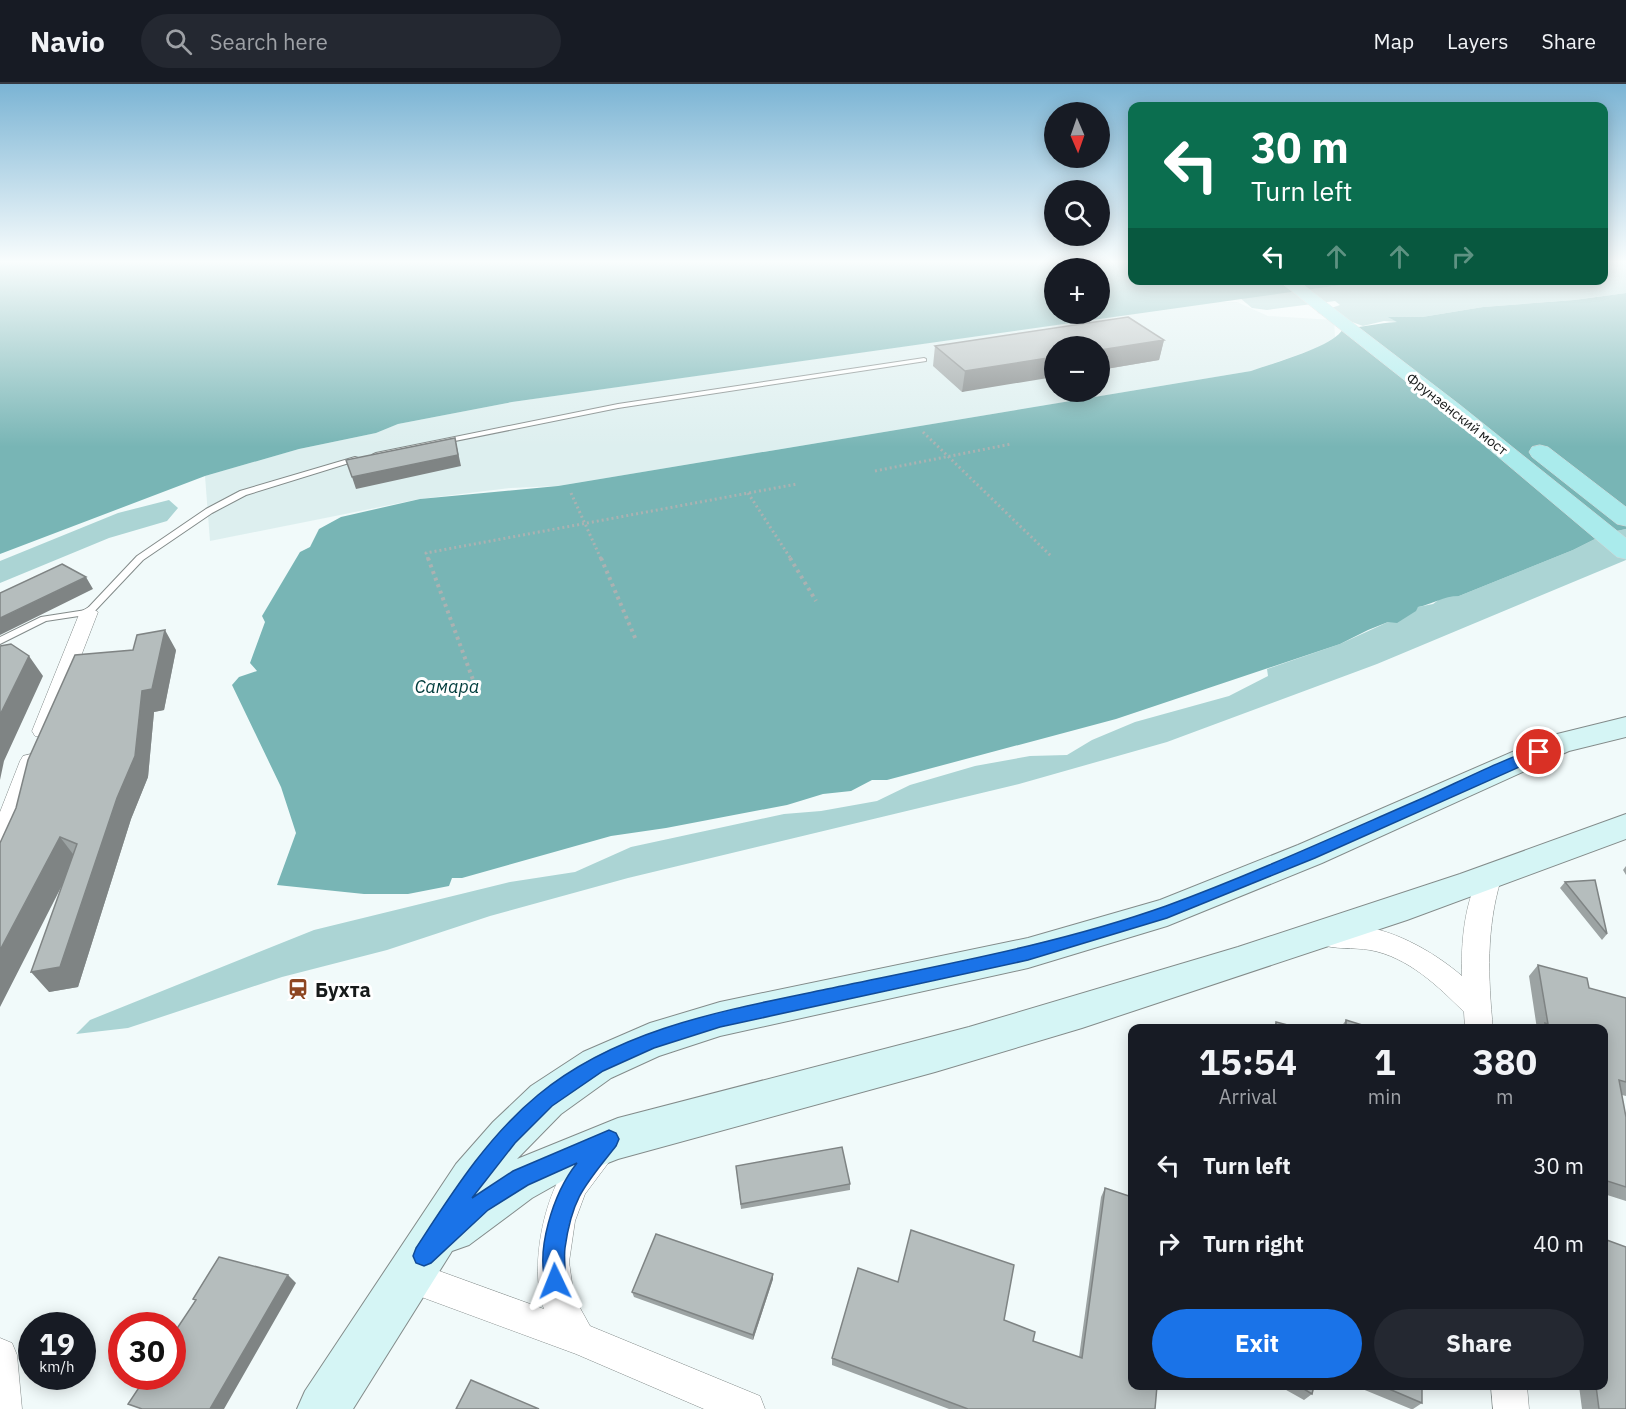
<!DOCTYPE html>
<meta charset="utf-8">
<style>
:root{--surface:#171b24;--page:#242831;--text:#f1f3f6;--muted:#9ea1a6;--line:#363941;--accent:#1a73e8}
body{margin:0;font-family:"IBM Plex Sans",sans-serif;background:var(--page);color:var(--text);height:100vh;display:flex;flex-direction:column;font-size:22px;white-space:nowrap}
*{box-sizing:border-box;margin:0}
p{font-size:20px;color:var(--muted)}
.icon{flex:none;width:33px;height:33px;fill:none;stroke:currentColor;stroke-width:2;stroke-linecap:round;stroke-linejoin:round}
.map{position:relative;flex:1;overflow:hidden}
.drawer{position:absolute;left:1128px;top:940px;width:480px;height:366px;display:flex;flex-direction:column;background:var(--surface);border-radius:12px;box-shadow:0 3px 15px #0003}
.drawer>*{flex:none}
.banner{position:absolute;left:1128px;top:18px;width:480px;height:183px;border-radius:12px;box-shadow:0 3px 15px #0003;background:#0b6e4f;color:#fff;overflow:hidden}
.needle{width:39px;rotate:178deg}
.buttons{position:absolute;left:1044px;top:18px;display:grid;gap:12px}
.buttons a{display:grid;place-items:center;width:66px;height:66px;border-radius:50%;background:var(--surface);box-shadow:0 3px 15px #0003;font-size:30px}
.speed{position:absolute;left:18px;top:1228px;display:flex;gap:12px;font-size:30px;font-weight:700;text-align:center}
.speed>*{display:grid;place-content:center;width:78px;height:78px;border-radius:50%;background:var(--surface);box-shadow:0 3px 15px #0003;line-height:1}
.speed small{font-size:15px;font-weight:400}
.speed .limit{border:9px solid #d22;background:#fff;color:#111}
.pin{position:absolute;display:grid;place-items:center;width:51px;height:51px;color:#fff;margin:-26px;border:3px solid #fff;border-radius:50%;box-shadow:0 2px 6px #0007}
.me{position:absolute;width:66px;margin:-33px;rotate:358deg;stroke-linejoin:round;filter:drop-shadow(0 0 4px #0008)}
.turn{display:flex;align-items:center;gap:21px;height:126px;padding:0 24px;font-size:27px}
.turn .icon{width:78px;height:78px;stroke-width:2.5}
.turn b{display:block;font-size:42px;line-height:51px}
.lanes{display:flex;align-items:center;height:57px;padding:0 24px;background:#0003;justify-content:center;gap:30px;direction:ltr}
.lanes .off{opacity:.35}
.eta{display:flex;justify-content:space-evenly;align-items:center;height:102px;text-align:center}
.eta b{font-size:36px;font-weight:700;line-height:42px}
.cta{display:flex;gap:12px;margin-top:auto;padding:12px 24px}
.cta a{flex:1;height:69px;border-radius:36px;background:var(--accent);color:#fff;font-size:24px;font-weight:700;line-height:69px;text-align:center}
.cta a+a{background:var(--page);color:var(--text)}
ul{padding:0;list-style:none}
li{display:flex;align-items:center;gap:18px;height:78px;padding:0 24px}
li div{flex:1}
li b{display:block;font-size:22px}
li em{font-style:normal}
header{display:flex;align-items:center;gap:36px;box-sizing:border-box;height:84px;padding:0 30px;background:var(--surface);border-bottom:2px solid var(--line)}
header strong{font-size:28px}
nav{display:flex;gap:33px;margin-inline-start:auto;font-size:21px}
.search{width:420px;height:54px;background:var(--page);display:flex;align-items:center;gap:15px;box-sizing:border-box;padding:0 21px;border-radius:33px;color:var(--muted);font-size:22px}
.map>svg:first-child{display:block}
.built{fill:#ddefef;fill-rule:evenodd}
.green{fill:#abd4d4}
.water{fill:#78b5b5;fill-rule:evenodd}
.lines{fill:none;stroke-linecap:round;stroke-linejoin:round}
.lane-casing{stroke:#838b8a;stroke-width:2}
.street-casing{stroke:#838b8a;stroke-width:1}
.secondary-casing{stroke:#838b8a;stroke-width:2}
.primary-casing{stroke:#d5d6d6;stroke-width:1}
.path-far1{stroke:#abb2b2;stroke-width:3;stroke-dasharray:2 3;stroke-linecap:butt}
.path{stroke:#abb2b2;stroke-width:4;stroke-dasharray:3 4;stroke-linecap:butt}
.lane{fill:#fff;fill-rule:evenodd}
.street{fill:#fff;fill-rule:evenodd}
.secondary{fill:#d5f5f5;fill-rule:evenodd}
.primary{fill:#aaebec;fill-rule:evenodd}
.wall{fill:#9ca3a3}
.shaded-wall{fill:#7f8484}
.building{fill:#b5bdbd;stroke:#7f8484;stroke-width:1.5}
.route{fill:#1a73e8;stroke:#114b97;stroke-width:1.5}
.labels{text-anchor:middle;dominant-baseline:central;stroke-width:6;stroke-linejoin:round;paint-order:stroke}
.far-street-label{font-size:14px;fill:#171a1a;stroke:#fff}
.water-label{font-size:18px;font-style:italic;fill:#003c3c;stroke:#fff}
.near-poi-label{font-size:20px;font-weight:bold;fill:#171a1a;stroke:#fff;text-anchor:start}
</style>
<header>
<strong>Navio</strong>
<div class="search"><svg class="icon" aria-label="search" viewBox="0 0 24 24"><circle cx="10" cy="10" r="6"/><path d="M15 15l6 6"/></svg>Search here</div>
<nav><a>Map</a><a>Layers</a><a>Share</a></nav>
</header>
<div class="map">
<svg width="1626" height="1325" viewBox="0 0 1626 1325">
<rect width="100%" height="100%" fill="#f1fafa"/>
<path class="built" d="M1214 218H1237L1268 232 1334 236 1335 253 1320 263 1251 287 558 402 511 404 420 415 210 457 205 392 299 365 376 349 398 340 512 318ZM1054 262H1100V308H1054Z"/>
<path class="green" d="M1604 178H1626V209L1574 216 1483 223 1422 233H1390L1398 238 1384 237 1363 242 1333 231 1317 229 1340 221 1335 217 1267 226 1252 224 1240 214 1369 196H1604Z
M169 416 178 424 167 437 109 454 0 499V477L118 429Z
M1626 445V476L1377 580 1167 658 1019 700 628 794 490 832 387 866 282 893 128 944 76 950 90 936 314 846 510 798 575 788 631 763 784 730 821 727 877 717 910 701 975 682 1030 672 1067 671 1092 656 1135 638 1229 612 1268 592 1267 585 1340 560 1388 538H1397L1418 523 1433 520 1444 512H1459L1573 466 1607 449Z"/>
<path class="water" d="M0 178H1132V196L1369 197 512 318 398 340 376 349 299 365 205 392 0 470ZM1054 184H1100V230H1054Z
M1626 209V445L1607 449 1573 466 1459 512C1443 512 1433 520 1418 523L1416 527 1397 539 1388 538 1368 546 1340 560 1116 635 887 696H872L851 707 823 710 787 721 666 744 611 752 462 794H452L449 802 408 810H364L277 801 296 749 281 703 232 601 239 593 257 587 250 579 265 538 262 532 300 468 310 463 319 445 341 433 420 415 558 402 1251 287C1273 279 1333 263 1343 245 1363 243 1378 239 1397 238L1388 233H1422L1483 223 1574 216Z"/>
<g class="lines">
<defs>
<path id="lane" d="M924 274 926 275V277L618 324 376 373 372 371 376 369 618 320Z
M355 373 362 375 246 411 212 429 143 476 92 530 46 537 0 560V553L41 533 86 526 137 472 206 425 240 407Z"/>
<path id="street" d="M89 523 98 528 52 647 49 652H35L32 647 80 528Z
M31 670 39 672 42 677 12 757 8 763 0 766V728L20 677 23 672Z
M1489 786 1497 788 1501 795C1486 845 1488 893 1493 945H1465L1464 928C1438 902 1408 873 1370 866 1353 863 1335 866 1319 860L1315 853 1319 846C1367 829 1427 862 1462 892 1461 859 1464 819 1481 788Z
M598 1053 609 1058 613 1068 609 1078 585 1110 575 1137 569 1178 574 1213 590 1242 760 1312 765 1325H704L576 1270 397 1204 393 1192 397 1180 409 1176 544 1225C526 1179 549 1073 598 1053Z
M0 1254 12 1259 17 1271 22 1325H0Z
M1491 1302H1527L1529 1325H1493Z"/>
<path id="secondary" d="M1626 633V653L1569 667 1322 779 1167 842 1028 884 720 952 659 972 611 994 561 1030 517 1075 618 1034 969 943 1238 863 1460 790 1626 730V755L1407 836 1082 944 935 988 618 1075 564 1096 532 1114 469 1161 452 1167 353 1325H297L305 1307 456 1080 493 1038 531 1002 583 968 650 939 720 918 1028 854 1160 816 1298 761 1549 652Z"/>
<path id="primary" d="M1278 196H1297L1460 321 1626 454V475L1617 473 1446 329Z
M1540 361 1548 363 1626 423V442L1617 440 1532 373 1529 368 1532 363Z"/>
</defs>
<use href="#lane" class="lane-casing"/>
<use href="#street" class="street-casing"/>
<use href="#secondary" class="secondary-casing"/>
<use href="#primary" class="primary-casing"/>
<path class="path-far1" d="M923 348 1052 473
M875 387 1011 360
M571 409 601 475
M748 409 791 475
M428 475 426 469 797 400"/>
<path class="path" d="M428 474 479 612
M601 474 636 556
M790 474 816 517"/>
<use href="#lane" class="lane"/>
<use href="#street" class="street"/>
<use href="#secondary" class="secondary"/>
<use href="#primary" class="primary"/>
</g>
<path class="wall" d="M1164 256 1159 276 1100 286V262L962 308 933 282 935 262Z
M176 566 164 626 154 628 148 693 131 735 78 903 49 908 62 802 0 759Z
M1626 782V791L1623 786Z
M1565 798 1607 850 1602 856 1560 804Z
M1538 881 1589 904 1626 914V1012L1622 1011 1626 1033V1117L1604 1110V945H1537L1529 892Z
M1346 936 1375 945H1341V943Z
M1276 938 1303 945H1272Z
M736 1082 850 1100V1106L741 1125Z
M1105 1104 1155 1325H949L832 1281V1274L1004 1236 1033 1257 1079 1273 1101 1113Z
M773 1195 753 1256 634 1213 632 1208Z
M1279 1302H1314L1312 1310 1304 1316Z
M1355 1302H1422V1319L1413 1325H1411Z
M1579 1302H1604L1626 1325H1582Z"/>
<path class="shaded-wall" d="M1164 256 1159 276 1100 286V266Z
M1054 273V293L962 308 965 287Z
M455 354 461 382 356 405 352 393Z
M86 493 93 505 0 551V534Z
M165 546 176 566 164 626 154 628 148 693 131 735 78 903 49 908 31 888Z
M29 572 43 592 4 677 0 696V631Z
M60 753 76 774 0 923V866Z
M773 1190V1195L753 1256V1251Z
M288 1191 296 1199 224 1325H210Z"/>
<path class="building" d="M1128 233 1164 256 1100 266V262H1054V273L965 287 935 262Z
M455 354 458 371 352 393 346 376Z
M62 480 86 493 0 534V509Z
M165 546 152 605 142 607 135 672 117 714 60 883 31 888 77 760 60 753 0 866V759L16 724 28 676 75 571 133 566 137 551Z
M11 560 29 572 0 631V562Z
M1595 796 1607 850 1565 798Z
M1538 881 1587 894 1589 904 1626 914V998L1619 996 1626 1033V1103L1604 1096V945H1546L1545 939 1548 940Z
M1346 936 1375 945H1346Z
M1276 938 1303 945H1276Z
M842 1063 850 1100 741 1120 736 1082Z
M1105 1104 1132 1113V1302H1157L1155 1325H968L832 1274 858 1184 898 1198 911 1146 1014 1181 1004 1236 1035 1248 1033 1257 1082 1274Z
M656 1150 773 1190 753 1251 632 1208Z
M1604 1155 1626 1163V1325H1599L1596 1302H1604Z
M219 1173 288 1191 210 1325H142L128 1320 146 1293H172V1252L196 1216 193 1215Z
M471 1296 539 1325H456Z
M1299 1302H1314L1312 1310Z
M1382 1302H1422V1319Z"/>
<linearGradient id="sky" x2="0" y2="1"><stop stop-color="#7bb4d4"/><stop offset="0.49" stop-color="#f9fdfd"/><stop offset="1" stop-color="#f9fdfd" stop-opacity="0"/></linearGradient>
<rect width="1626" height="363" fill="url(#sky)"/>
<path class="route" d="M1539 664 1546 668 1544 672 1315 774 1167 834 1028 876 720 943 654 964 603 987 552 1022 515 1059 472 1114 513 1087 609 1046 616 1049 619 1055 616 1062C585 1101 572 1113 565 1164 563 1178 568 1193 563 1205L555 1208 548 1205C533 1169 554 1108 577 1079L528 1101 488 1126 431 1179 424 1182 416 1179 413 1172 416 1164C452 1109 487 1053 538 1011 619 944 727 926 827 905 940 881 1056 861 1166 822 1253 790 1338 751 1423 714 1461 697 1500 676 1539 664Z"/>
<defs>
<symbol id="station-bare" viewBox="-9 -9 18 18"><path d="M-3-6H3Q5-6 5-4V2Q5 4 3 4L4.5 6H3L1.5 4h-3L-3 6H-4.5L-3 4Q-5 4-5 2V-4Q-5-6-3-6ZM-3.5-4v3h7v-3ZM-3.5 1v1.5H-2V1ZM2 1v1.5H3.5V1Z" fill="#8d4621" stroke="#fff" stroke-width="2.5" paint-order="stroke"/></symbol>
</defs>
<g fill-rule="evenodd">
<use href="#station-bare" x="283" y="890" width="30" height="30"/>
</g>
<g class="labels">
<g class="far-street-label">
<text transform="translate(1457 330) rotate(38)">Фрунзенский мост</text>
</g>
<g class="water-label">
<text x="447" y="602">Самара</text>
</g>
<g class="near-poi-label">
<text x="315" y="905">Бухта</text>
</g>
</g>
</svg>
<div class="buttons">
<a><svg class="needle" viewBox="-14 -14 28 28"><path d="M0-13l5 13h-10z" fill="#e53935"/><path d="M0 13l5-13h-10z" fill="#9ea1a6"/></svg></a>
<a><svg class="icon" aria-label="search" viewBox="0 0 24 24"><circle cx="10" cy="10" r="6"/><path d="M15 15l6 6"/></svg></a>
<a>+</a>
<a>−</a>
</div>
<div class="speed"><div>19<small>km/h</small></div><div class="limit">30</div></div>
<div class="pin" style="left:1539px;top:668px;background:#d93025"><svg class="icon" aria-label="arrive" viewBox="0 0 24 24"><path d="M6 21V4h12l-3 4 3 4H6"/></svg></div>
<svg class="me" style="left:555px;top:1197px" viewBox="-20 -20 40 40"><path d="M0-17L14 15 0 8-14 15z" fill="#1a73e8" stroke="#fff" stroke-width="4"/></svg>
<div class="banner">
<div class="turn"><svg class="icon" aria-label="left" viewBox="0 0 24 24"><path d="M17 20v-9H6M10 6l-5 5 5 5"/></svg><div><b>30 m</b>Turn left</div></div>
<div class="lanes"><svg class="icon" aria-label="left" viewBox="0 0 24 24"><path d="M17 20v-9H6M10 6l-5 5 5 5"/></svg><svg class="icon off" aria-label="ahead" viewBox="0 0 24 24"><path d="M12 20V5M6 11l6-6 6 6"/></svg><svg class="icon off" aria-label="ahead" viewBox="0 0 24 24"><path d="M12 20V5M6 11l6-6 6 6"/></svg><svg class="icon off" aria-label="right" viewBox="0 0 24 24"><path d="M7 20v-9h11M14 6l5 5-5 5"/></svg></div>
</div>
<section class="drawer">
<div class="eta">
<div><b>15:54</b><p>Arrival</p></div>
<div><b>1</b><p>min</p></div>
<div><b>380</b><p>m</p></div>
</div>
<ul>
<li><svg class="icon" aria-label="left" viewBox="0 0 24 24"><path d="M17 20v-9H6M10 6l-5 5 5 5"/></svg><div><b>Turn left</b></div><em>30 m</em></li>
<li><svg class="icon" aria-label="right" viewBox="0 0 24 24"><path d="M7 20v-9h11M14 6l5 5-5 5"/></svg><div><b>Turn right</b></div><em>40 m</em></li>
</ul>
<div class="cta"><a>Exit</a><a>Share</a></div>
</section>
</div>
